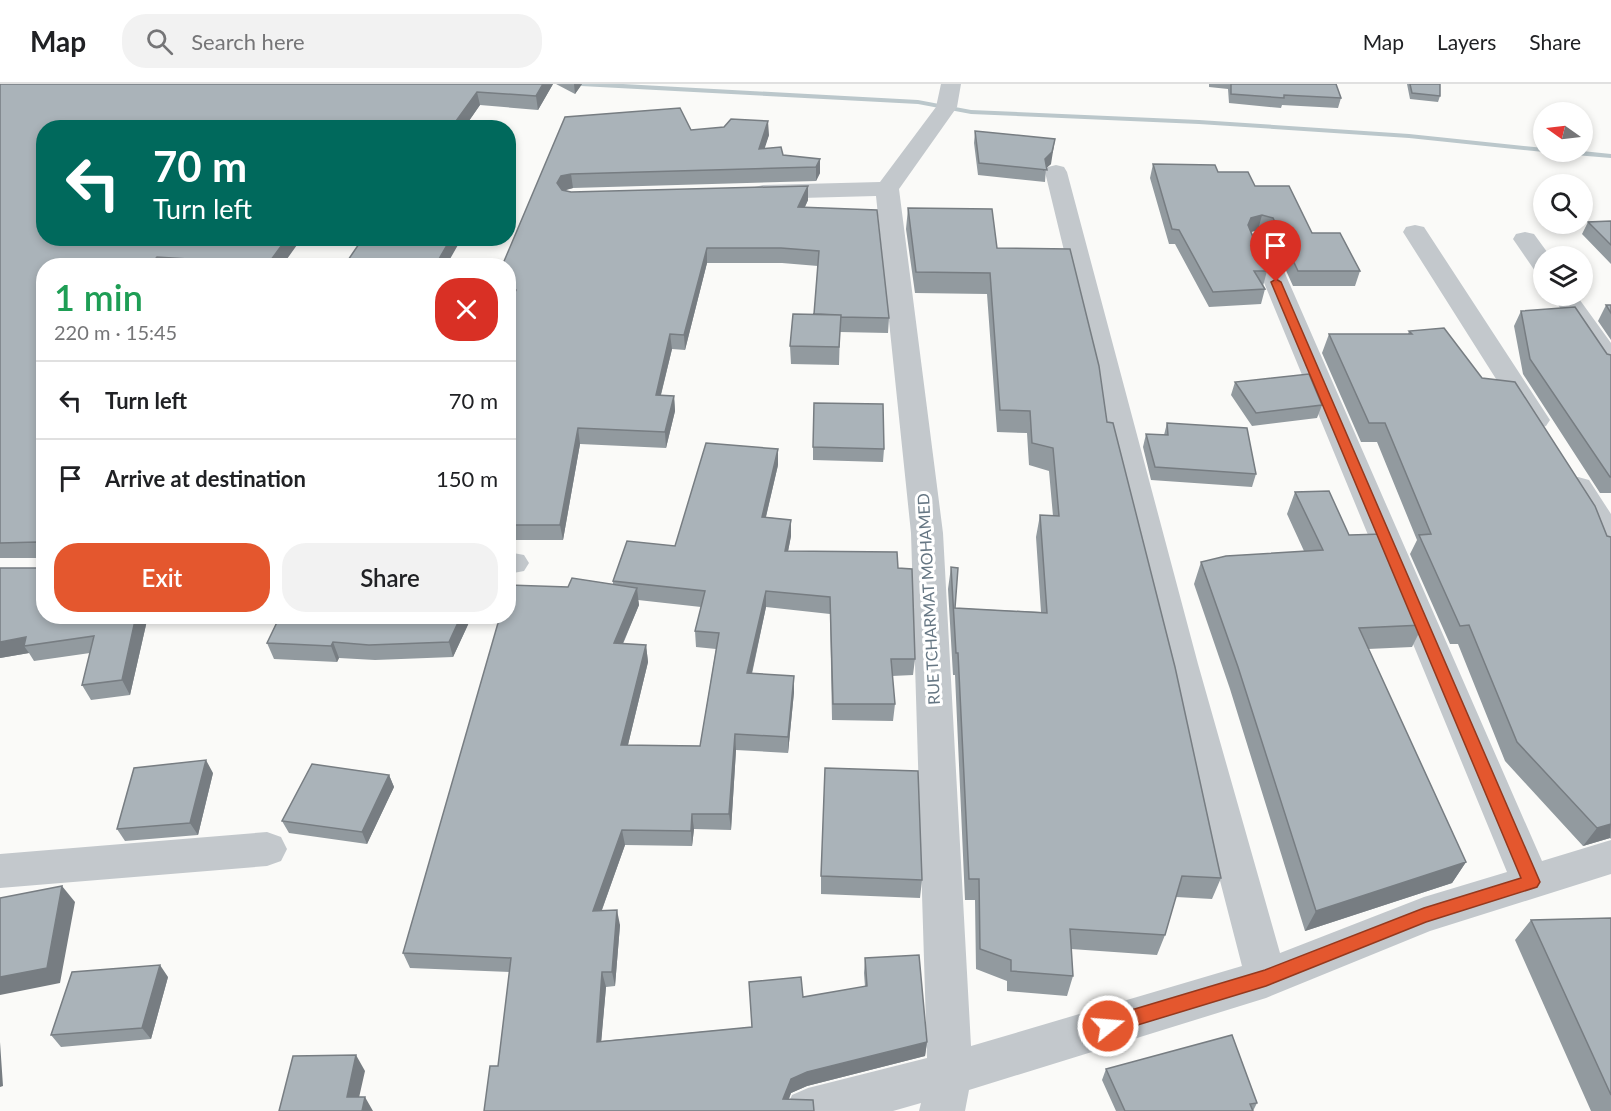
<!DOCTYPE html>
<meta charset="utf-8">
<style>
:root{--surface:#fff;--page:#f2f2f2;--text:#202124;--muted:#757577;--line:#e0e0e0;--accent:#e4572e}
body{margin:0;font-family:Lato,sans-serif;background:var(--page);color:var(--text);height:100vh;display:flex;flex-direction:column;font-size:22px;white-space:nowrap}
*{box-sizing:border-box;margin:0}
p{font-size:20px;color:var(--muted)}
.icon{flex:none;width:33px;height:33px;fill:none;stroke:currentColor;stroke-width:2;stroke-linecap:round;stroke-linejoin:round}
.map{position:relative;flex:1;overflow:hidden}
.side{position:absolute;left:36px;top:174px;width:480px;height:366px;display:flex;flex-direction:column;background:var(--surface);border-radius:24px;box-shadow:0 3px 9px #0003}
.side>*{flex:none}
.guide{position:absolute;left:36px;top:36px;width:480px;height:126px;border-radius:24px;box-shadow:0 3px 9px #0003;background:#00695c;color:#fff;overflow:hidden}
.needle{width:39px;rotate:284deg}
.buttons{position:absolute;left:1533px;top:18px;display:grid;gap:12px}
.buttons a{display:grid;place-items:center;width:60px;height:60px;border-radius:50%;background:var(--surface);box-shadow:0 3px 9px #0003;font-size:30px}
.pin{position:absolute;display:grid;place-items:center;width:51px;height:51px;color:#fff;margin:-62px -26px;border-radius:50% 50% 50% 0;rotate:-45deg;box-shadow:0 0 6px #0007}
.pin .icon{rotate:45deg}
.me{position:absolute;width:66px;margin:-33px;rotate:73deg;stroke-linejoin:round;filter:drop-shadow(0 0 4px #0008)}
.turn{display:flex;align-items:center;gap:21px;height:126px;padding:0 18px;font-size:27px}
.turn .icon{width:78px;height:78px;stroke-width:2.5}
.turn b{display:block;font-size:42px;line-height:51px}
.round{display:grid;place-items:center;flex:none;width:63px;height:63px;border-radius:24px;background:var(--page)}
.overview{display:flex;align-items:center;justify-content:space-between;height:102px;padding:0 18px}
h1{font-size:36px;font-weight:600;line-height:45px;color:#1e9e55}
.action{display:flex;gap:12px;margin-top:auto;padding:12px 18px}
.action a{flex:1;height:69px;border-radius:24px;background:var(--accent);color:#fff;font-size:24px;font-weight:600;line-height:69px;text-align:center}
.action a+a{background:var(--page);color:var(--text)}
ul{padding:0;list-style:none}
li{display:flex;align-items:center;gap:18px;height:78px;padding:0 18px;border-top:2px solid var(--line)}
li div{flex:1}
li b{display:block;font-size:22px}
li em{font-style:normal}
header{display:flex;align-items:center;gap:36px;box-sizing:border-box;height:84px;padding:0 30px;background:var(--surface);border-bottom:2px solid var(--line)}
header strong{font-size:28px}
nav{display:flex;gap:33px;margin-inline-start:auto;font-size:21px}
.search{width:420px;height:54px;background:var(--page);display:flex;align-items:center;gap:15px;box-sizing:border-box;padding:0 21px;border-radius:24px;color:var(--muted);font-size:22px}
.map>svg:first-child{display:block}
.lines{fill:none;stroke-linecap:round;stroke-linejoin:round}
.stream{fill:#bbc7cb;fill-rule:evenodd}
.minor{fill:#c3c8cc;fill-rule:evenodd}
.wall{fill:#929a9f;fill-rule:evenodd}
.shaded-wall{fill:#777d82}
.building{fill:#aab3b9;stroke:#777d82;stroke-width:1.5}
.route{fill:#e4572e;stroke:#94391e;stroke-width:1.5}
.labels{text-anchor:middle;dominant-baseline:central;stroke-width:6;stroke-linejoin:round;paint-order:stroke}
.street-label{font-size:16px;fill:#657683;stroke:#fff}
</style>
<header>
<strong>Map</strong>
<div class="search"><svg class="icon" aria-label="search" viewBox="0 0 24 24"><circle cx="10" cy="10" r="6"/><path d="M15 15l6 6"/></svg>Search here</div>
<nav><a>Map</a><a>Layers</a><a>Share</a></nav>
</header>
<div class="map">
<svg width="1611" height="1027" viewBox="0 0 1611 1027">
<rect width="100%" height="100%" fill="#fafaf8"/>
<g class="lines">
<path class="stream" d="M577 0H623L918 16 971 26 1199 36 1409 50 1544 64V68H1547H1544L1409 54 1199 40 971 30 918 20 581 2Z
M1582 67 1611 70V74L1563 70 1559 68Z"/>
<path class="minor" d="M941 0H961L957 23 899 105 943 449 971 962 1242 882 1164 580 1045 88 1048 83 1056 81 1064 83 1067 88 1198 580 1280 869 1424 813 1507 788 1246 155 1249 150 1258 148 1267 150 1270 155 1542 777 1611 756V790L1430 847 1266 914 969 1006 965 1027H919L921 1019 893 1027H785L792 1011 808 1004 927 974 911 449 876 112 763 115 755 113 751 108 755 103 763 101 880 98 936 23Z
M1415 141 1424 143 1550 336 1546 342 1536 345 1526 342 1522 336 1403 148 1406 143Z
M1525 148 1534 150 1550 172H1544V189L1535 187 1513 155 1516 150Z
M1552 212H1577L1611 259V286L1601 284Z
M1578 393 1589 396 1611 430V465L1600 462 1563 403 1567 396Z
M508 468 524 471 529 479 524 487 508 490Z
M267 748 281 753 287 765 281 777 267 782 0 804V770Z"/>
</g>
<path class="wall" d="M0 0H553L538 26 480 21 464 44H44L282 182H44V532H148L130 611 91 616 82 601 90 569 34 577 29 569 0 574 37 484V474H0Z
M556 0H582L575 10Z
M1209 0H1336L1341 14 1338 24 1282 21 1281 24 1229 19 1228 5 1209 3Z
M1407 0H1440V12L1438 18 1410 15Z
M565 33 691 46 769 51 764 64 783 71 820 75V89L816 97 573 104 564 106 571 108 808 116 805 123 889 234 888 249 840 248 839 281 791 280 790 262 814 230 818 182 782 179H707L685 266 672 265 661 311 674 312 675 327 666 364 580 360 563 456H508V222L509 220H508V182Z
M975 47 1051 80 1046 84 1045 98 978 91 974 59Z
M1153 80 1218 88 1255 102 1360 187 1355 202H1293L1269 149 1258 146 1251 148 1267 187 1263 202 1265 205 1261 220 1209 223 1175 160H1169L1150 94Z
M908 124 997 164 1107 338 1221 794 1212 815 1176 813 1165 851 1157 871 1071 865 1073 892 1067 912 1007 907V897L976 885 975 816H965L955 591H953L948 505 951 483 955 524 1041 528 1036 453 1040 431 1053 432 1049 387 1029 381 1027 349 997 348 987 210 915 209 906 145Z
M1611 137V180L1582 150 1588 138Z
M1606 221H1611V256L1598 237Z
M1521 227 1607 270 1611 271V409H1600L1523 290 1514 242Z
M1409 247 1482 294 1607 452 1611 453V755L1610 754 1583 762 1505 677 1458 560H1450L1410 470 1417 456 1377 358H1361L1322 269 1329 250H1408Z
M1235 298 1322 321 1317 334 1252 342 1231 311Z
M1167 339 1256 390 1252 403 1151 396 1143 363 1146 350 1164 351Z
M813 363 884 365 883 378 813 376Z
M778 381 766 433 791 436V452L788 467 898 484 915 575 913 591 892 592 895 620 893 637 832 636 830 530 766 523 752 590 794 592V608L788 669 736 666 731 746 694 745 692 762 625 761 602 826 620 841 615 902 606 903 601 957 752 943 803 913 865 903 864 889 865 874 927 958 925 972 807 1002 791 1009 789 1015 814 1027 498 982 510 888 410 884 403 869 568 503 613 501V497L675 462ZM638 516 701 523 695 547 696 563 716 565 700 662 628 661 648 578 646 561 623 560 639 521Z
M1295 408 1349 451 1423 541 1412 563 1368 565 1466 778 1452 799 1305 847 1230 605 1194 500 1201 478 1304 467 1287 430Z
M280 532H472L453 573 375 576 339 574 337 578 274 575 267 559Z
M213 689 198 751 125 757 117 745Z
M389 691 394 703 367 760 289 749 282 737Z
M821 792 922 796 920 814 821 810Z
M1611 834V1027H1591L1515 856 1531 836Z
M168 893 151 955 61 963 51 951Z
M1106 985 1257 1019 1253 1027H1116L1102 996Z"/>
<path class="shaded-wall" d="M543 0H553L538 26 536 12Z
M574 0H582L575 10Z
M477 8 480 21 464 44H451Z
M768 37 769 51 760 79 759 65Z
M1055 55 1051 80 1043 87 1045 75Z
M820 75V89L816 97V83Z
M571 90 573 104 563 107 557 99 561 92Z
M808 102V116L798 137V123Z
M1262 131 1258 146 1247 149 1248 141 1251 134Z
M287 154H302L282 182H268V180Z
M451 154H462L446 182H435Z
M707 164V179L685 266 684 251Z
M157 173 160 182H149Z
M670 250 672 265 657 326 656 311Z
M674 312 675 327 666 364 665 348Z
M578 344 580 360 563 456 560 441Z
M778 365V381L762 449V433Z
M791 436V452L785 483V467Z
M637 504 639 521 616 575 614 559Z
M766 507V523L748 606 747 589Z
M136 532H148L130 611 122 596Z
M461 532H472L453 573 449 558Z
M26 553 24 562 29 569 0 574V558Z
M333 558 339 574 337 578 331 562Z
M646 561 648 578 624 677 621 661Z
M794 592V608L788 669V653Z
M735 650 736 666 731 746 729 730Z
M206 676 213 689 198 751 190 739Z
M389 691 394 703 367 760 362 748Z
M692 730 694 745 692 762 691 747Z
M1611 740 1610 754 1583 762 1597 744Z
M622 746 625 761 596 842 593 827Z
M1466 778 1452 799 1305 847 1316 827Z
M62 802 75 818 60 899 0 911V893Z
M617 826 620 841 615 902 612 888Z
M160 881 168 893 151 955 142 944Z
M602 888 606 903 600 972 597 958Z
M0 958 3 1002 0 1003Z
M927 958 925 972 807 1002 791 1009 784 1027 783 1015 791 995 807 988Z
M356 971 365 987 356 1027 347 1013Z
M365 1013 373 1027H362Z"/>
<path class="building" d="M0 0H543L536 12 477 8 451 44H44V154H287L268 180 157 173 149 182H44V532H136L122 596 82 601 94 552 24 562 26 553 0 558V484H37V458L0 459Z
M1231 0H1336L1341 14 1284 11V14L1231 10Z
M1410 0H1440V12L1412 9Z
M680 24 691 46 724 43 731 35 768 37 759 65 781 63 783 71 820 75 816 83 571 90 561 92 557 99 562 106 571 108 808 102 798 123 877 126 889 234 841 233V231L814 230 819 167 781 164H707L684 251 670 250 656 311 674 312 665 348 578 344 560 441H508V222L516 206 508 205V182H502L565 33Z
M975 47 1055 55 1052 68 1045 75 1047 86 979 79Z
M1153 80 1215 81 1218 88H1248L1255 102H1289L1312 149H1340L1360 187H1298L1273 134 1262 131 1251 134 1248 141 1267 187H1254L1265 205 1213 208 1179 146 1172 145Z
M908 124 992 125 997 164 1070 165 1099 282 1107 338 1113 339 1175 583 1221 794 1182 792 1165 851 1070 845 1073 892 1011 887V876L980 865 979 795H969L958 569H956L951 483 958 484 955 524 1047 529 1040 431 1059 432 1053 364 1032 359 1030 327 1000 326 990 189 916 188Z
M1611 137V161L1588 138Z
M363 154H451L435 182H344Z
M1606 221H1611V229Z
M1575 223 1607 270 1611 271V393H1610L1530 275 1521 227Z
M793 230 841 231 839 263 790 262Z
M1444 244 1482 294 1515 298 1595 422 1607 452 1611 453V740L1597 744 1517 658 1469 541 1460 542 1419 451 1431 450 1385 339H1369L1329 250H1412L1409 247Z
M1309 290 1322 321 1256 329 1235 298Z
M814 319 883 320 884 365 813 363Z
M1167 339 1247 344 1256 390 1155 383 1146 350 1168 351Z
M706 359 778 365 762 433 791 436 785 467 897 468 898 484 912 485 915 575H891L895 620H833L830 513 766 507 747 589 794 592 788 653 735 650 729 730H692L691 747 622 746 593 827 617 826 612 888H602L597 958 752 943 749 898 801 893 803 913 867 902 865 874 919 871 927 958 807 988 791 995 783 1015 813 1016 814 1027H484L490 982H498L511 874 403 869 500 532H508L509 501 568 503 572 494 637 504 614 559 646 561 621 661 700 662 719 549 695 547 705 507 613 497 627 457 675 462Z
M1329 407 1349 451 1384 450 1423 541 1359 544 1466 778 1316 827 1238 583 1201 478 1226 472 1323 466 1295 408Z
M280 532H461L449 558 369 561 333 558 331 562 267 559Z
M206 676 190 739 117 745 134 684Z
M312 680 389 691 362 748 282 737Z
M825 684 918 687 922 796 821 792Z
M62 802 47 884 0 893V814Z
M1611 834V1011L1531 836Z
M160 881 142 944 51 951 72 888Z
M1232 951 1257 1019 1250 1020 1253 1027H1125L1106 985Z
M356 971 347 1013H365L362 1027H279L293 972Z"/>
<path class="route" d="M1276 195 1281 198 1540 798 1537 803 1426 838 1266 902 1108 950 1102 948 1099 942 1102 936 1108 933 1265 886 1424 824 1521 794 1271 198Z"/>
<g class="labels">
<g class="street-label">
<text transform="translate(928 515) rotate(-93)">RUE TCHARMAT MOHAMED</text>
</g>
</g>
</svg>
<div class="buttons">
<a><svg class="needle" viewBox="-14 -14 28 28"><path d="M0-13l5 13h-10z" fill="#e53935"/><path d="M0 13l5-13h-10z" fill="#757577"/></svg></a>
<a><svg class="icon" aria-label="search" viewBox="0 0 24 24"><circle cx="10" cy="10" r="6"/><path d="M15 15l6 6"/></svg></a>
<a><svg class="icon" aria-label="layers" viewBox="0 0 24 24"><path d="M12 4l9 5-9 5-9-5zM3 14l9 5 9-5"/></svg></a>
</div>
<div class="pin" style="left:1276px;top:198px;background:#d93025"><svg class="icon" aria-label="arrive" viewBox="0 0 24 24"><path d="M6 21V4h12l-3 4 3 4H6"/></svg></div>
<svg class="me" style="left:1108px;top:942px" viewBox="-20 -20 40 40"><circle r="17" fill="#e4572e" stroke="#fff" stroke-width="3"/><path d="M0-11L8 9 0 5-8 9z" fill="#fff"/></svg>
<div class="guide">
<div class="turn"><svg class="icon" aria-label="left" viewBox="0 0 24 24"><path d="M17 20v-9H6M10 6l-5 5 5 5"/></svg><div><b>70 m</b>Turn left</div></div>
</div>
<section class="side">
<div class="overview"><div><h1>1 min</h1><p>220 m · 15:45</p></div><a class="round" style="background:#d93025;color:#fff"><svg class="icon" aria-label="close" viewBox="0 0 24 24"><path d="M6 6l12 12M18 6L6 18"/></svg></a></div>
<ul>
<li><svg class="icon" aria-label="left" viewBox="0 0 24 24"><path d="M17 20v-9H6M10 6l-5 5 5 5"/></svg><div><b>Turn left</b></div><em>70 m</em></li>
<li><svg class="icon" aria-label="arrive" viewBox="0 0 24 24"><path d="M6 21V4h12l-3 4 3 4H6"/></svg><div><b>Arrive at destination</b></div><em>150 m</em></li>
</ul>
<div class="action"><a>Exit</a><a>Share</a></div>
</section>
</div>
